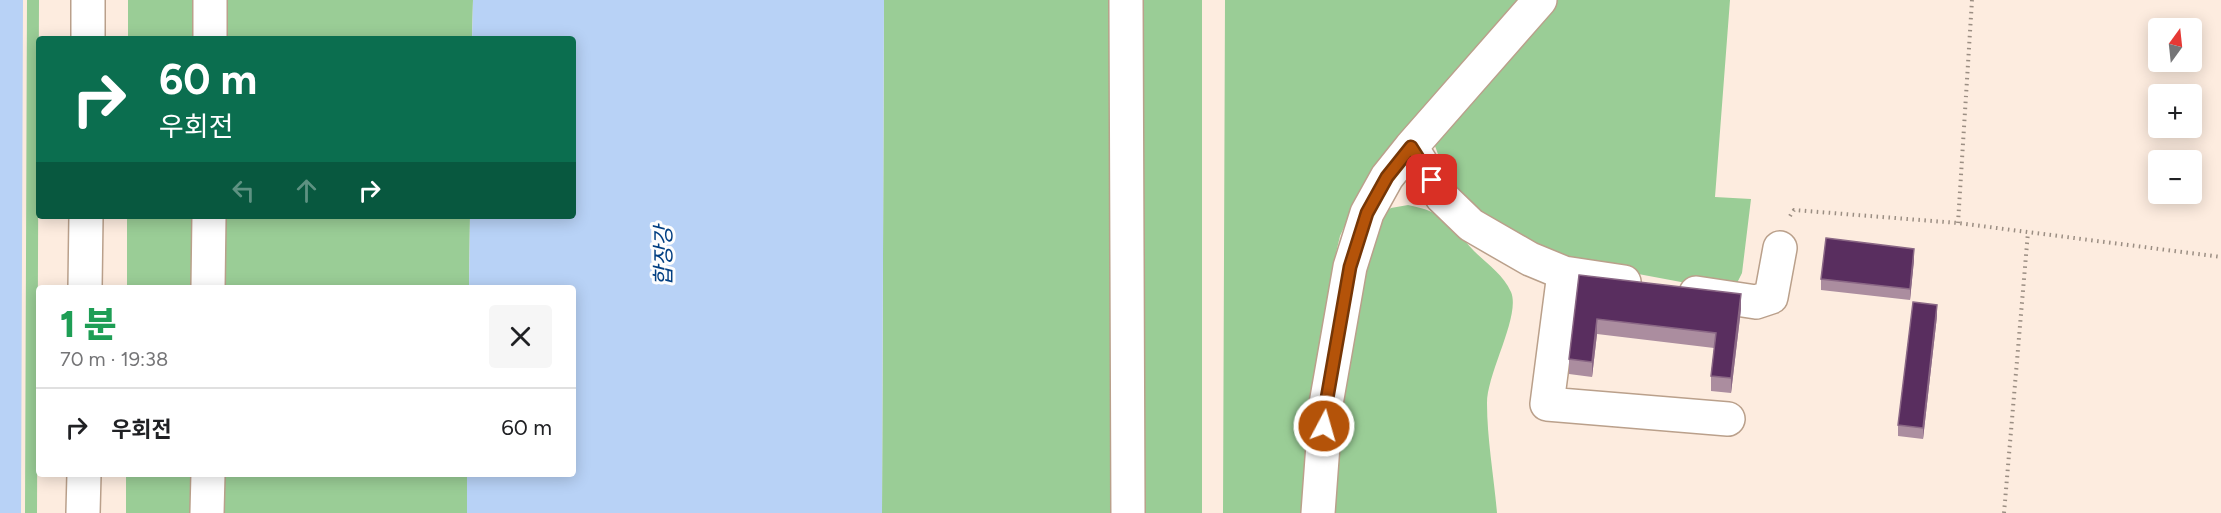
<!DOCTYPE html>
<html lang="ko">
<meta charset="utf-8">
<style>
:root{--surface:#fff;--page:#f6f6f6;--text:#202124;--muted:#757577;--line:#e0e0e0}
body{margin:0;font-family:Figtree,"Noto Sans KR",sans-serif;background:var(--page);color:var(--text);height:100vh;display:flex;flex-direction:column;font-size:22px;white-space:nowrap}
*{box-sizing:border-box;margin:0}
p{font-size:20px;color:var(--muted)}
.icon{flex:none;width:33px;height:33px;fill:none;stroke:currentColor;stroke-width:2;stroke-linecap:round;stroke-linejoin:round}
.map{position:relative;flex:1;overflow:hidden}
.sheet{position:absolute;left:36px;top:285px;width:540px;height:192px;display:flex;flex-direction:column;background:var(--surface);border-radius:6px;box-shadow:0 3px 15px #0003}
.sheet>*{flex:none}
.guide{position:absolute;left:36px;top:36px;width:540px;height:183px;border-radius:6px;box-shadow:0 3px 15px #0003;background:#0b6e4f;color:#fff;overflow:hidden}
.needle{width:39px;rotate:15deg}
.tools{position:absolute;left:2148px;top:18px;display:grid;gap:12px}
.tools a{display:grid;place-items:center;width:54px;height:54px;border-radius:6px;background:var(--surface);box-shadow:0 3px 15px #0003;font-size:30px}
.pin{position:absolute;display:grid;place-items:center;width:51px;height:51px;color:#fff;margin:-26px;border-radius:12px;box-shadow:0 3px 9px #0006}
.me{position:absolute;width:66px;margin:-33px;rotate:6deg;stroke-linejoin:round;filter:drop-shadow(0 0 4px #0008)}
.turn{display:flex;align-items:center;gap:21px;height:126px;padding:0 24px;font-size:27px}
.turn .icon{width:78px;height:78px;stroke-width:2.5}
.turn b{display:block;font-size:42px;line-height:51px}
.lanes{display:flex;align-items:center;height:57px;padding:0 24px;background:#0003;justify-content:center;gap:30px;direction:ltr}
.lanes .off{opacity:.35}
.round{display:grid;place-items:center;flex:none;width:63px;height:63px;border-radius:6px;background:var(--page)}
.head{display:flex;align-items:center;justify-content:space-between;height:102px;padding:0 24px}
h1{font-size:36px;font-weight:800;line-height:45px;color:#1e9e55}
ul{padding:0;list-style:none}
li{display:flex;align-items:center;gap:18px;height:78px;padding:0 24px;border-top:2px solid var(--line)}
li div{flex:1}
li b{display:block;font-size:22px}
li em{font-style:normal}
.map>svg:first-child{display:block}
.green{fill:#9acd96}
.water{fill:#b8d2f6}
.lines{fill:none;stroke-linecap:round;stroke-linejoin:round}
.minor-casing{stroke:#baa08b;stroke-width:36}
.path{stroke:#9b8e83;stroke-width:4;stroke-dasharray:1.5 4.5;stroke-linecap:butt}
.minor{stroke:#fff;stroke-width:33}
.wall{fill:#ab8d9f}
.shaded-wall{fill:#8a6785}
.building{fill:#592e5f;stroke:#8a6785;stroke-width:1.5}
.route-casing{stroke:#753606;stroke-width:15}
.route{stroke:#b45309;stroke-width:10}
.labels{text-anchor:middle;dominant-baseline:central;stroke-width:6;stroke-linejoin:round;paint-order:stroke}
.water-label{font-size:22px;font-style:italic;fill:#023f82;stroke:#fdfdfd}
</style>
<div class="map">
<svg width="2221" height="513" viewBox="0 0 2221 513">
<rect width="100%" height="100%" fill="#fdecdf"/>
<path class="green" d="M27 0H39L37 513H25Z
M128 0H194V39H128Z
M225 0H473L472 39H225Z
M884 0H1114L1117 513H882Z
M1135 0H1202V513H1135Z
M1225 0H1522L1355 203 1340 236 1333 266 1308 408 1301 513H1223Z
M1554 0H1730L1715 197 1751 199 1742 273 1735 287 1713 288 1585 264 1553 255 1480 220 1450 187 1435 146 1439 134Z
M1408 205C1445 212 1450 225 1474 251 1487 264 1503 274 1511 292 1521 315 1487 373 1487 403 1487 439 1494 477 1497 513H1333L1340 408 1361 268 1377 218 1391 208Z
M127 216H193V288H127Z
M224 216H470L469 288H223Z
M126 474H192V513H126Z
M222 474H467V513H222Z"/>
<path class="water" d="M0 0H23L21 513H0Z
M473 0H884L882 513H467V474H573V288H469L470 216H573V39H472Z"/>
<g class="lines">
<defs>
<path id="minor" d="M1126 0 1128 513
M88 39V0
M210 39V0
M1411 147 1442 197 1471 225 1530 259 1564 273 1624 282
M1564 273 1547 404 1728 419
M85 288 86 216
M208 288 209 216
M1696 293 1756 302 1771 297 1780 248
M83 513 84 474
M207 513 208 474
M1318 513 1326 404 1350 267 1367 213 1387 177 1411 147 1540 0"/>
</defs>
<use href="#minor" class="minor-casing"/>
<path class="path" d="M1790 216 1794 210 1958 223 2221 257
M1958 223 1972 0
M2004 513 2028 232"/>
<use href="#minor" class="minor"/>
</g>
<path class="wall" d="M1914 260 1910 300 1821 290V279Z
M1579 275 1741 309 1731 393 1711 391V376L1714 348 1597 334 1592 377 1569 374V359Z
M1937 316 1923 439 1898 436V425Z"/>
<path class="shaded-wall" d="M1914 249V260L1910 300V289Z
M1741 294V309L1731 393V378Z
M1937 305V316L1923 439V428Z
M1597 319V334L1592 377V362Z"/>
<path class="building" d="M1826 238 1914 249 1910 289 1821 279Z
M1579 275 1741 294 1731 378 1711 376 1716 333 1597 319 1592 362 1569 359Z
M1913 302 1937 305 1923 428 1898 425Z"/>
<g class="lines">
<defs>
<path id="route" d="M1324 426 1326 404 1350 267 1367 213 1387 177 1411 147 1432 180"/>
</defs>
<use href="#route" class="route-casing"/>
<use href="#route" class="route"/>
</g>
<g class="labels">
<g class="water-label">
<text transform="translate(663 256) rotate(-90)">합장강</text>
</g>
</g>
</svg>
<div class="tools">
<a><svg class="needle" viewBox="-14 -14 28 28"><path d="M0-13l5 13h-10z" fill="#e53935"/><path d="M0 13l5-13h-10z" fill="#757577"/></svg></a>
<a>+</a>
<a>−</a>
</div>
<div class="pin" style="left:1432px;top:180px;background:#d93025"><svg class="icon" aria-label="arrive" viewBox="0 0 24 24"><path d="M6 21V4h12l-3 4 3 4H6"/></svg></div>
<svg class="me" style="left:1324px;top:426px" viewBox="-20 -20 40 40"><circle r="17" fill="#b45309" stroke="#fff" stroke-width="3"/><path d="M0-11L8 9 0 5-8 9z" fill="#fff"/></svg>
<div class="guide">
<div class="turn"><svg class="icon" aria-label="right" viewBox="0 0 24 24"><path d="M7 20v-9h11M14 6l5 5-5 5"/></svg><div><b>60 m</b>우회전</div></div>
<div class="lanes"><svg class="icon off" aria-label="left" viewBox="0 0 24 24"><path d="M17 20v-9H6M10 6l-5 5 5 5"/></svg><svg class="icon off" aria-label="ahead" viewBox="0 0 24 24"><path d="M12 20V5M6 11l6-6 6 6"/></svg><svg class="icon" aria-label="right" viewBox="0 0 24 24"><path d="M7 20v-9h11M14 6l5 5-5 5"/></svg></div>
</div>
<section class="sheet">
<div class="head"><div><h1>1 분</h1><p>70 m · 19:38</p></div><a class="round"><svg class="icon" aria-label="close" viewBox="0 0 24 24"><path d="M6 6l12 12M18 6L6 18"/></svg></a></div>
<ul>
<li><svg class="icon" aria-label="right" viewBox="0 0 24 24"><path d="M7 20v-9h11M14 6l5 5-5 5"/></svg><div><b>우회전</b></div><em>60 m</em></li>
</ul>
</section>
</div>
